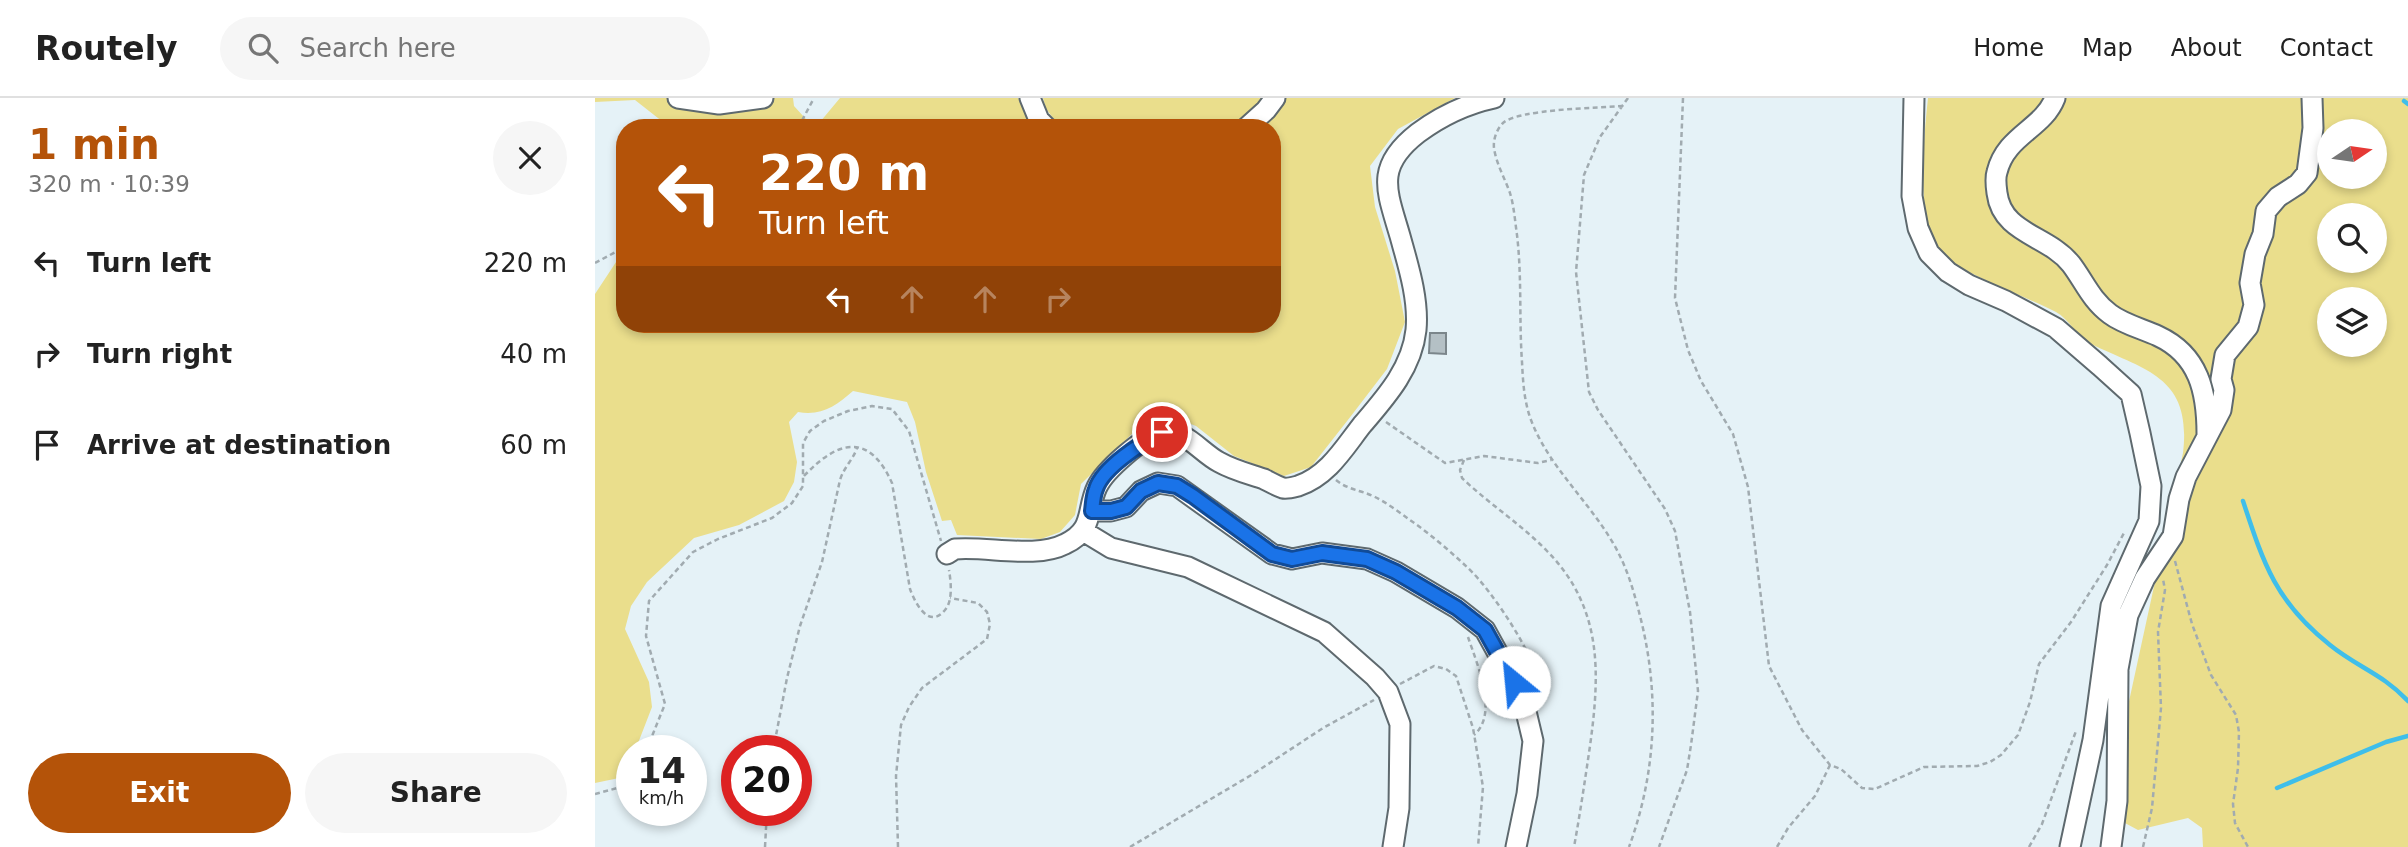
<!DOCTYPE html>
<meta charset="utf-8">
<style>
:root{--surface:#fff;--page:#f6f6f6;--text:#222;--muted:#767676;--line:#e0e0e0;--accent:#b45309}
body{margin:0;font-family:"DejaVu Sans",sans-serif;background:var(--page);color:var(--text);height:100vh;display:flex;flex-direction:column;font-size:26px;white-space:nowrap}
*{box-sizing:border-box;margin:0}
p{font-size:23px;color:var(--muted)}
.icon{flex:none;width:38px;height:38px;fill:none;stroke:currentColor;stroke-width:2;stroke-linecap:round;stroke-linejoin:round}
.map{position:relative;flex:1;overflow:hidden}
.side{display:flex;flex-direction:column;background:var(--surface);width:595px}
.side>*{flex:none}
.top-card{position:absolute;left:21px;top:21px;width:665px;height:214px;border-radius:28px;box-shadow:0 4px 10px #0003;background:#b45309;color:#fff;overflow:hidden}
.needle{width:46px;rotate:77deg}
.controls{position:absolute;left:1722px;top:21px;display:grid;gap:14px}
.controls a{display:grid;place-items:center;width:70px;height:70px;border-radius:50%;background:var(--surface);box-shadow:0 4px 10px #0003;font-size:35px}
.speed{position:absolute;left:21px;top:637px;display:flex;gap:14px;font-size:35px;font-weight:700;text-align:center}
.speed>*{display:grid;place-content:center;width:91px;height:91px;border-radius:50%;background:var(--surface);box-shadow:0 4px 10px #0003;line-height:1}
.speed small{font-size:18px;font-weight:400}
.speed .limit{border:10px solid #d22;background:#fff;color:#111}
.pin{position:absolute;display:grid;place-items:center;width:60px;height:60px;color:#fff;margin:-30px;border:4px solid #fff;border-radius:50%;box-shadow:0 2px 7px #0007}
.me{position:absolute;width:77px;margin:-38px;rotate:332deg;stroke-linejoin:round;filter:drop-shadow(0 0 5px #0008)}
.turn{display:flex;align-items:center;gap:24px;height:147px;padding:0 28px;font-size:32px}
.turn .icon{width:91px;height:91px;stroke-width:2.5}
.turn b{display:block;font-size:49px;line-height:60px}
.lanes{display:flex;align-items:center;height:66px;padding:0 28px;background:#0003;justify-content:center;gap:35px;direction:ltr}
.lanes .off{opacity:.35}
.round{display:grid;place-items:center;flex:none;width:74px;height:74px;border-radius:37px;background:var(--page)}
.head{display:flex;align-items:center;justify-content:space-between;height:119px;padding:0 28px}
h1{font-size:42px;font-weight:700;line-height:52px;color:var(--accent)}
.primary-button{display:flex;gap:14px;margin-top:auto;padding:14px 28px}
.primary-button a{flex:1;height:80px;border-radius:42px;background:var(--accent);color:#fff;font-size:28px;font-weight:700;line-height:80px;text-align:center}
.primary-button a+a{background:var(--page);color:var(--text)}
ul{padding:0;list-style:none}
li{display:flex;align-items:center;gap:21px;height:91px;padding:0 28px}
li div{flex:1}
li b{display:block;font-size:26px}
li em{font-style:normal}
header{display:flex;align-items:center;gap:42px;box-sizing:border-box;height:98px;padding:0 35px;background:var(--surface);border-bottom:2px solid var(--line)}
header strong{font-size:33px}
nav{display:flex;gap:38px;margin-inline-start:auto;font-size:24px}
.search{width:490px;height:63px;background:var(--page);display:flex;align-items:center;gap:18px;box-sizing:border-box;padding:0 24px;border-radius:38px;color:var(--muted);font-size:26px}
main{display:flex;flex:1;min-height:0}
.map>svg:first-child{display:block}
.green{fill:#eade8c;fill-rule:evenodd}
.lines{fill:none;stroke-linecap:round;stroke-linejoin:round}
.stream{stroke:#3fbeea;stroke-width:4.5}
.building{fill:#b4c0c5;stroke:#7b868b;stroke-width:2}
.minor-casing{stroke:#5e696e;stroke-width:23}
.path{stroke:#a1abb0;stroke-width:2.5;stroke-dasharray:5 3.5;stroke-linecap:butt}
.minor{stroke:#fff;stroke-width:19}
.route-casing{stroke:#114b97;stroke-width:18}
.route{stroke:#1a73e8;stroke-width:12}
</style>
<header>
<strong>Routely</strong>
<div class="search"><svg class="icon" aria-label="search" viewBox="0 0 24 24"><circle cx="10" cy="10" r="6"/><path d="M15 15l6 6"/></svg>Search here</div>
<nav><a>Home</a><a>Map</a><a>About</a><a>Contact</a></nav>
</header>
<main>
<section class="side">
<div class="head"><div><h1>1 min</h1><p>320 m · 10:39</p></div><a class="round"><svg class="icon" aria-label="close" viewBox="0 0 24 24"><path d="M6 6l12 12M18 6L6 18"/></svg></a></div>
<ul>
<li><svg class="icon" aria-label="left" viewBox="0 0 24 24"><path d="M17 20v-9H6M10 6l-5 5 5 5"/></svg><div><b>Turn left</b></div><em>220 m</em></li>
<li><svg class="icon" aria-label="right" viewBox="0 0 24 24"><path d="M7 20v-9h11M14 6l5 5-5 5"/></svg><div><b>Turn right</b></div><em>40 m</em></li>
<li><svg class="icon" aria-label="arrive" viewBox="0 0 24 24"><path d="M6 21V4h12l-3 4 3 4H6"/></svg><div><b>Arrive at destination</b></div><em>60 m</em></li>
</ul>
<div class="primary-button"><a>Exit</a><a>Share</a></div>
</section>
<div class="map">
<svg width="1813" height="749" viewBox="0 0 1813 749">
<rect width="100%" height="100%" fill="#e5f2f7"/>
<path class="green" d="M0 0H198L199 8 219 30H70L68 24 40 2 0 4Z
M245 0H423L430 13 436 30H220Z
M448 0H860L803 31 775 68 780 109 800 173 810 224 792 271 756 318 716 369 689 378 639 358 601 328 575 318 549 324 486 386 480 417 465 434 446 441 362 437 356 422 347 423 331 374 320 324 312 304 258 293C241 308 227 318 203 314L194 324 202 364 199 384 189 403 144 427 99 440 52 484 36 508 30 531 54 584 57 609 40 653H37V659L24 680 0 685V196L25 158 30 157V226H677V30H466L451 11Z
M1333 0H1813V749H1608L1607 730 1593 720 1543 732 1515 717 1518 677 1588 355C1597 279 1552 273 1496 246 1482 239 1474 221 1461 214 1433 199 1360 174 1344 152 1320 120 1329 39 1333 0ZM1734 33H1780V79H1734ZM1734 117H1780V163H1734ZM1734 201H1780V247H1734Z"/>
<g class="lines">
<path class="stream" d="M1809 3 1813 6
M1648 403C1669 467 1681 504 1735 547 1762 569 1788 576 1813 603
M1682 690 1791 644 1813 638"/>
</g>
<path class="building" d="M835 235H851V256L834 255Z"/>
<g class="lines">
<defs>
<path id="minor" d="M83 0 124 6 168 0
M435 0 444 22 452 30
M1319 0 1317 98 1323 130 1334 155 1353 174 1374 187 1411 203 1461 230 1505 268 1536 296 1545 335 1556 388 1554 423 1516 508 1498 642 1475 749
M1460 0C1448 31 1411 37 1402 74 1400 80 1401 88 1402 95 1407 136 1453 137 1476 166 1489 183 1496 202 1515 216 1528 226 1548 231 1563 238 1604 257 1612 294 1612 336
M651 30 671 12 680 0
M497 413H516L531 409 546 393 563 385 582 388 677 456 697 461 727 455 772 461 801 474 862 510 890 532 928 601 938 643 932 696 921 749
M488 433 516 450 593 469 729 534 780 579 793 594 805 626 804 710 798 749
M352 456 360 451C393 448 441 461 470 446 500 432 491 412 502 389 510 372 547 340 565 335 588 328 606 355 624 364 638 372 654 376 669 381 675 384 682 388 688 390 692 391 699 389 703 388 733 378 749 350 767 327 791 299 817 270 821 232 824 201 813 167 805 138 792 93 779 69 823 35 846 18 871 6 899 0
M1516 749 1522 703 1523 571 1533 517 1550 480 1578 438 1584 401 1591 379 1626 312 1629 292 1626 281 1630 257 1653 229 1659 207 1655 185 1660 156 1668 136 1671 113 1683 99 1703 86 1712 75 1718 30 1717 0"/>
</defs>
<use href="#minor" class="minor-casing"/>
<path class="path" d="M1033 0 1005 39 989 77 981 174 994 294 1003 312 1070 411 1080 433 1095 514 1103 593 1096 647 1092 672 1064 749
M1088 0 1080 200 1093 252 1106 283 1138 336 1153 389 1174 568 1207 632 1235 667 1246 671 1267 690 1280 691 1329 669 1382 668 1395 664 1406 657 1423 637 1435 604 1444 566 1476 524 1512 467 1530 433
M1028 8C1003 10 923 11 908 25 902 31 898 41 899 50 901 65 910 81 915 95 919 108 920 123 922 137 927 179 924 222 927 264 928 284 929 303 936 322 954 369 993 402 1018 445 1031 467 1038 490 1044 514 1065 593 1062 673 1034 749
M203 30 219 0
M0 165 30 149
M791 324 850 365 889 358 943 365 956 362
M869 362 865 372 867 380C894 406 926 426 952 453 1008 510 1005 575 995 648 990 682 985 716 979 749
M209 378C243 342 274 334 297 385L315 491C320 505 334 532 350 512 358 503 356 484 354 472
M741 382C753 392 766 392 780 399 792 405 804 414 815 422 835 436 855 453 873 470 897 492 951 571 946 603
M1580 463 1597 526 1616 577 1641 617 1644 634 1643 670 1638 706 1640 725 1653 749
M873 539C882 566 904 616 879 637
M805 586 839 568 851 571 861 578 878 630 888 689 883 749
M51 653 70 606 51 538 54 503 98 454 123 441 177 420 197 405 208 388V345L215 333 229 323 253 313 277 308 297 311 314 333 346 443
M178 653 192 580 205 528 227 464 245 382C249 369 258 362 262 350
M0 696 30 688 37 679
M170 749 172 712
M303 749 301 678 306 627 314 609 327 590 392 541 395 526 392 514 383 505 355 500
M535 749 658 676 728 630 779 602
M1182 749 1193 730 1220 698 1235 667
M1434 749 1447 726 1481 633
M1548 749 1557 710 1566 610 1563 534 1570 492 1568 481"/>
<use href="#minor" class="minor"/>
</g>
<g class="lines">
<defs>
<path id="route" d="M567 334C547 345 508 369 501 391 498 398 498 406 497 413H516L531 409 546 393 563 385 582 388 598 398 677 456 697 461 727 455 772 461 801 474 862 510 890 532 919 584"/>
</defs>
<use href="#route" class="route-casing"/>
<use href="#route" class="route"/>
</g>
</svg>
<div class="controls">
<a><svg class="needle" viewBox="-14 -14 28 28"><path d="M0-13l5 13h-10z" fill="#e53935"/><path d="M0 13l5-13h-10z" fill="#767676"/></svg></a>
<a><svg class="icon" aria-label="search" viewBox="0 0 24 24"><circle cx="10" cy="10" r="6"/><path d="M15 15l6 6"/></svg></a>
<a><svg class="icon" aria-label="layers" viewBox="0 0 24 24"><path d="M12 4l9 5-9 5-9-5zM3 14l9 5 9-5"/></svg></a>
</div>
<div class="speed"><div>14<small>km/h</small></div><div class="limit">20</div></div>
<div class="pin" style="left:567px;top:334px;background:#d93025"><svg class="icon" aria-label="arrive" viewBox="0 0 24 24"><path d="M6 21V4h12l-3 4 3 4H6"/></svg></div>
<svg class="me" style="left:919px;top:584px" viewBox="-20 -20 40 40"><circle r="19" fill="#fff"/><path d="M0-13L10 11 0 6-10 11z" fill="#1a73e8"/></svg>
<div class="top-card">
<div class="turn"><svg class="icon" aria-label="left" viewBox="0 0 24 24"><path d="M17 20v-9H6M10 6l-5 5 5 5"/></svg><div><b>220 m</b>Turn left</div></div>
<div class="lanes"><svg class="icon" aria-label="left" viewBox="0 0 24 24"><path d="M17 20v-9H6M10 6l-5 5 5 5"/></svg><svg class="icon off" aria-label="ahead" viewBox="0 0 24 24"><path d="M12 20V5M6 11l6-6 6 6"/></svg><svg class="icon off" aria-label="ahead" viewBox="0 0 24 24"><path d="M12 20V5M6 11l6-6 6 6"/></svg><svg class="icon off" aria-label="right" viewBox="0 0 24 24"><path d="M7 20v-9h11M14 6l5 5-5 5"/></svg></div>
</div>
</div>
</main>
